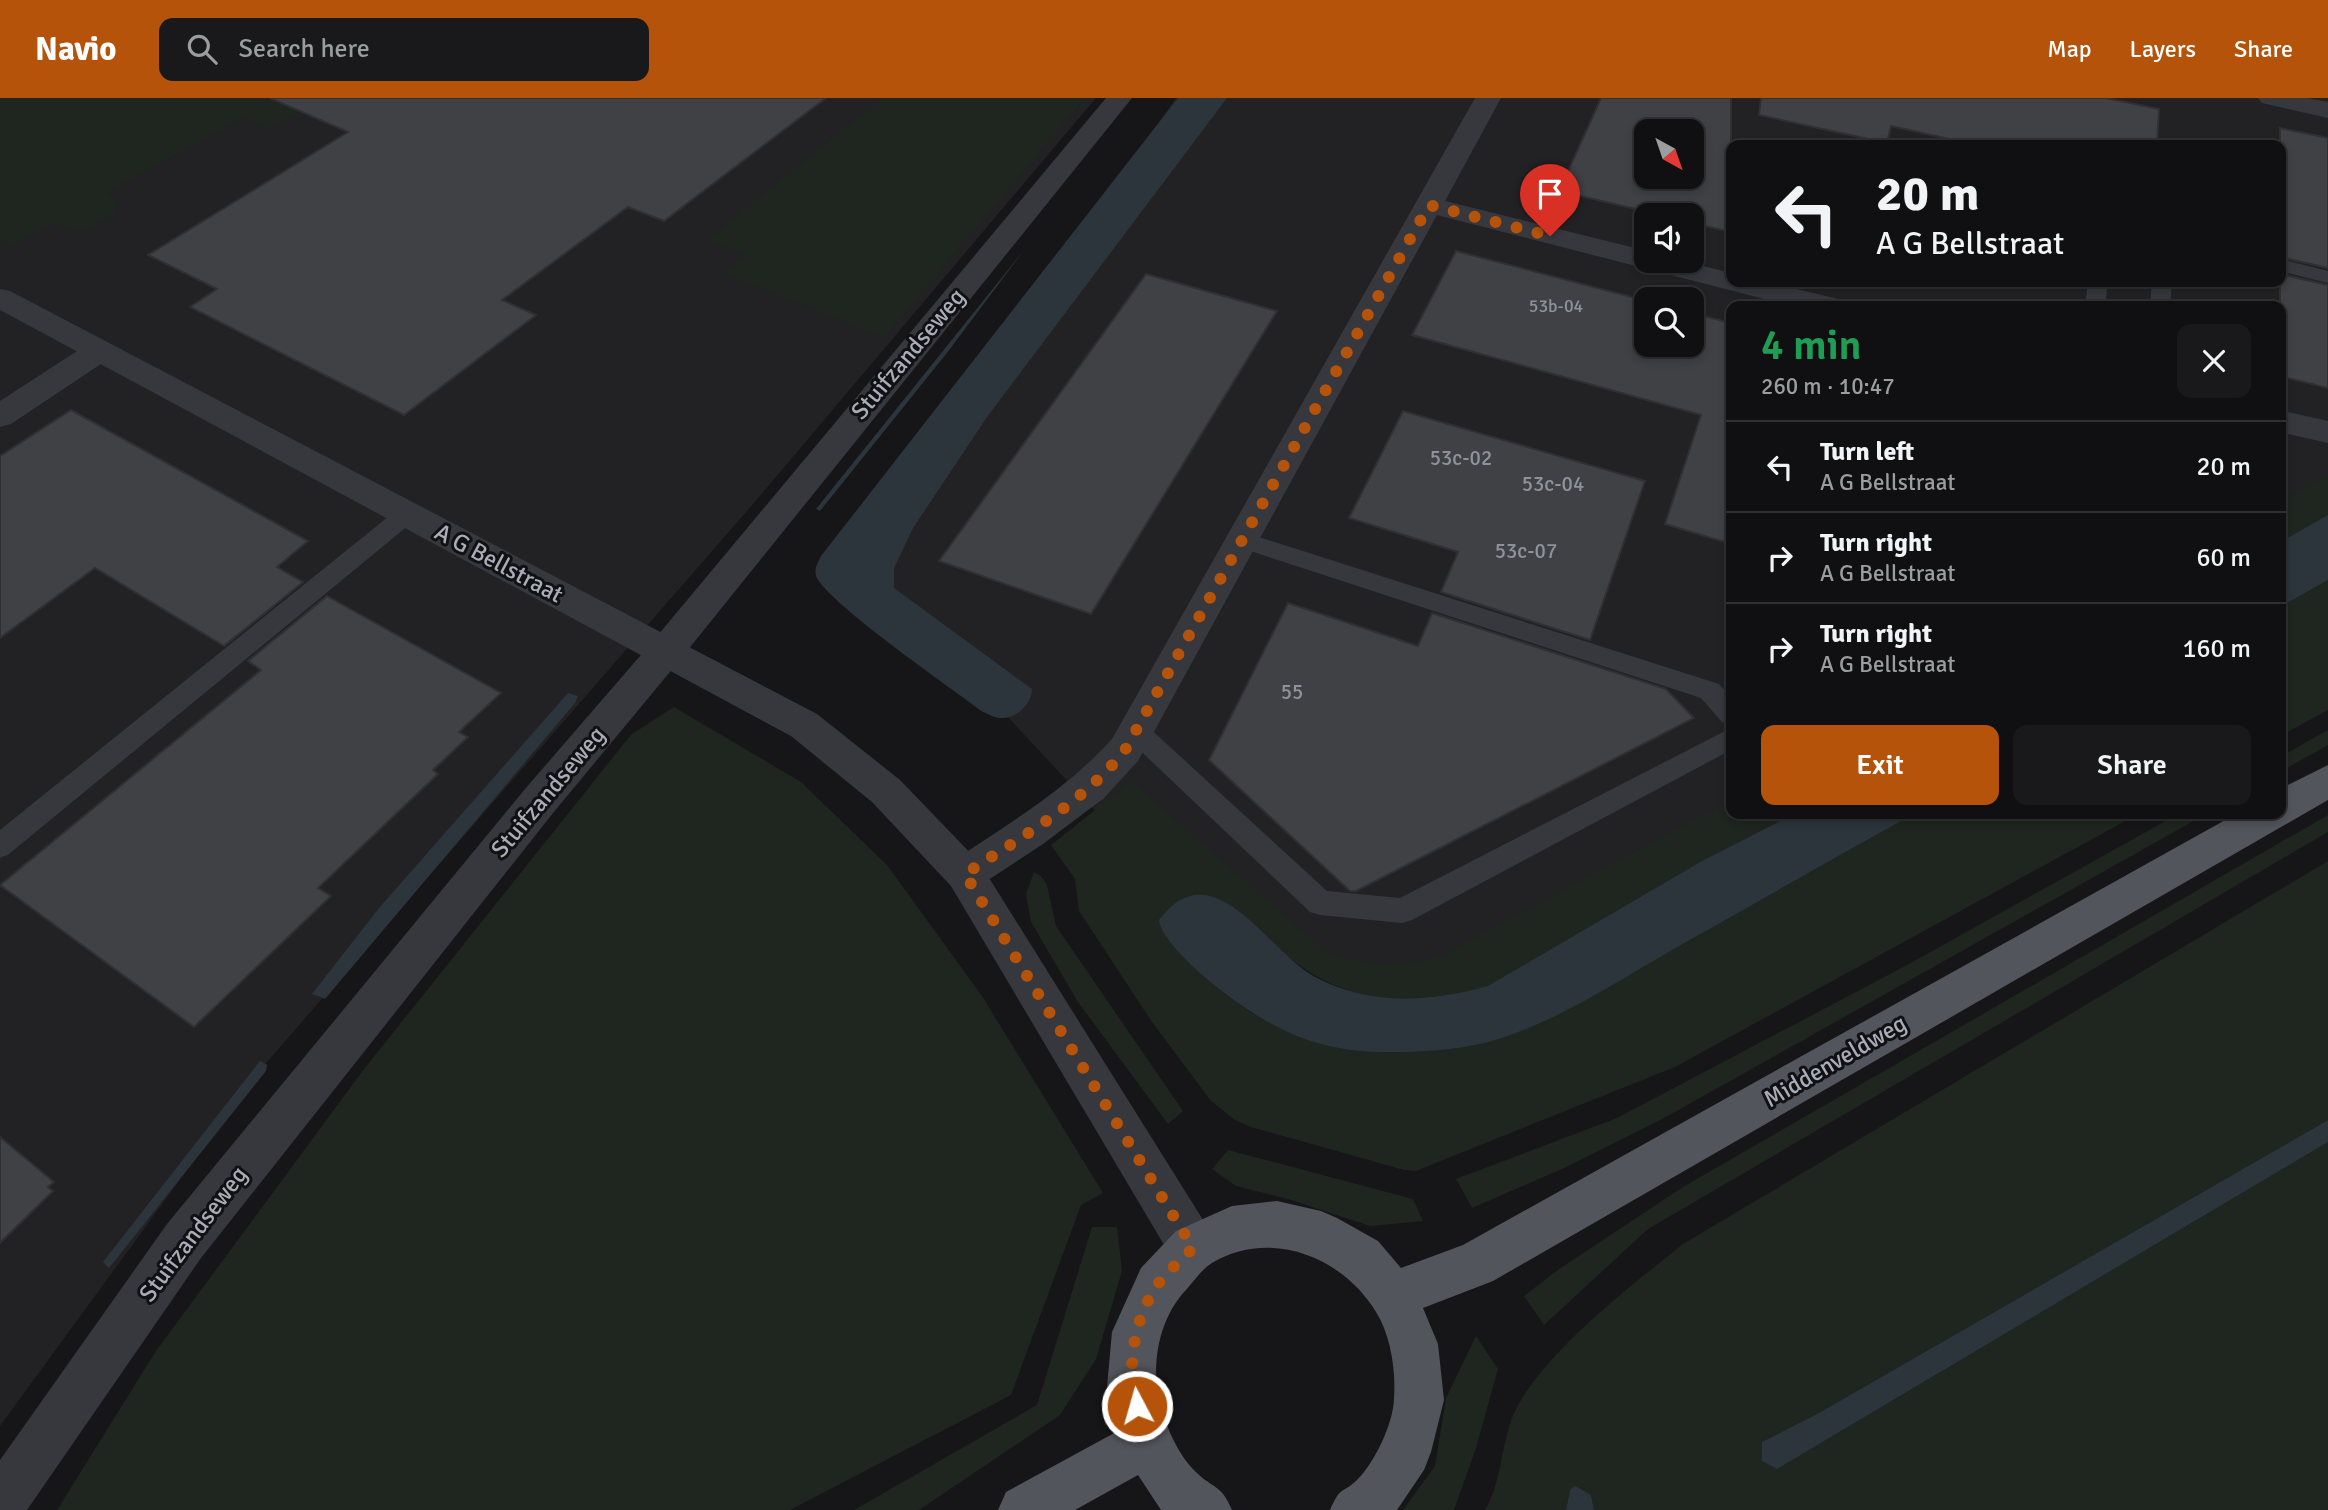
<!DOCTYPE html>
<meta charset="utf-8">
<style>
:root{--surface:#101012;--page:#19191b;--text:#f1f3f6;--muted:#9c9d9f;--line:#303032;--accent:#b45309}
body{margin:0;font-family:Signika,sans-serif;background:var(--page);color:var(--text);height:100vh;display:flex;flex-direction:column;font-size:26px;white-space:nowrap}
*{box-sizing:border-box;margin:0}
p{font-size:23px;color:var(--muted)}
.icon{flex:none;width:38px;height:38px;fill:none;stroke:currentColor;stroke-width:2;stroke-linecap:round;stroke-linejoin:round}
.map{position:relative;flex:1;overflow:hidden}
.sheet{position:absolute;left:1726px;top:203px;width:560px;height:518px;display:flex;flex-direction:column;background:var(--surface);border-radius:14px;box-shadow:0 4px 10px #0003,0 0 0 2px var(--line)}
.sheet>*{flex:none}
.banner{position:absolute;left:1726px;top:42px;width:560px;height:147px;border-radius:14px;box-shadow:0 4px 10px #0003,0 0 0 2px var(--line);background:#101012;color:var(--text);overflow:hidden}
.needle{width:46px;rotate:140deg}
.controls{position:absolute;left:1634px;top:21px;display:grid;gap:14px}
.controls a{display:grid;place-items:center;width:70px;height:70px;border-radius:14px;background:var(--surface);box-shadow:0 4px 10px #0003,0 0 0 2px var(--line);font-size:35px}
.pin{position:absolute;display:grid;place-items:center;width:60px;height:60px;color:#fff;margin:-72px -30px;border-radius:50% 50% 50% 0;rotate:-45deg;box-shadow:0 0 7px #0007}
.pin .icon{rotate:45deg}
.me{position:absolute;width:77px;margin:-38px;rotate:354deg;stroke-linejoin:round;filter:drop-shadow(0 0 5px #0008)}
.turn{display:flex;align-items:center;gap:24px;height:147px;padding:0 35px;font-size:32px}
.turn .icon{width:91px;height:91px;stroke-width:2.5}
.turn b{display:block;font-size:49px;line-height:60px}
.round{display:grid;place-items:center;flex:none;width:74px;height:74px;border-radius:14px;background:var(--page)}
.overview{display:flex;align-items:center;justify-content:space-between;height:119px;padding:0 35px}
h1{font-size:42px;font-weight:600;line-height:52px;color:#1e9e55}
.cta{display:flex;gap:14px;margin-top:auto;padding:14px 35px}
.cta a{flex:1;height:80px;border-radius:14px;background:var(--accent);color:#fff;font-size:28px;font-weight:600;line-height:80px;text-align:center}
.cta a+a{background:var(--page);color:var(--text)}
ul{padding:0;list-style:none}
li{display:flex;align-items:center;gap:21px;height:91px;padding:0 35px;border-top:2px solid var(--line)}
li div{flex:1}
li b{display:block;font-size:26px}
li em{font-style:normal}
header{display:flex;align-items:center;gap:42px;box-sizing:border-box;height:98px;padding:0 35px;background:var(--accent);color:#fff}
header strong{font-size:33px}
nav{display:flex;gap:38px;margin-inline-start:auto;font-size:24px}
.search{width:490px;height:63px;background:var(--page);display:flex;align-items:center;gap:18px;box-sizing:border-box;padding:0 24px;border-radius:14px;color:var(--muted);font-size:26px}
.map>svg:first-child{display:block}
.built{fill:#222225;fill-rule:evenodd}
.green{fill:#1e261f}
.water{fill:#2c353c}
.building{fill:#404145;stroke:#303034;stroke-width:2;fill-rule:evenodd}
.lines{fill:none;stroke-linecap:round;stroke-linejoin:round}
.service{fill:#37383d;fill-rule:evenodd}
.minor{fill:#37383d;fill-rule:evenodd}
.tertiary{fill:#37383d;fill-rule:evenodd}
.primary{fill:#53555c;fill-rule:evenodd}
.route{stroke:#b45309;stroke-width:12;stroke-dasharray:0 21.6}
.labels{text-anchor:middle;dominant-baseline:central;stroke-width:6;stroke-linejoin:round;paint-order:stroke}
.far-number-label{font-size:18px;fill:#8e929b}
.number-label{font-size:21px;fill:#8e929b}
.street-label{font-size:24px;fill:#a8adb8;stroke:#111113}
</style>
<header>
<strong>Navio</strong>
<div class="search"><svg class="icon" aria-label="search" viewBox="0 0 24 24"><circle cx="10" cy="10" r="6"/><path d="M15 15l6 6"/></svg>Search here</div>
<nav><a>Map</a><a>Layers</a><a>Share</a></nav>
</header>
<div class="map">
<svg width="2328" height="1412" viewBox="0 0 2328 1412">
<rect width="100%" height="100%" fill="#161618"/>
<path class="built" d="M0 0H1096L754 405 260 972 0 1328Z
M1176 0H2328V448L2280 475V208H1731V716H1850L1487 920 1201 827 980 589 850 468ZM1647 33H1692V79H1647ZM1731 47H2280V184H1731ZM1647 117H1692V163H1647ZM1647 201H1692V247H1647Z"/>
<path class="green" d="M0 0H306L317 5 267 31 245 19 108 94 118 106 116 116C87 131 82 140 51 124L12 149 0 142Z
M882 0H1085L884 240 724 176 746 158 707 142Z
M2328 377V417L2280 444V403Z
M2328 482V612L2280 638V509Z
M674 609 801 684 887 767 982 898 1103 1095 1081 1107 1011 1297 790 1412H57L156 1253 364 971 626 643 632 636Z
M2328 632V647L2280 674V659Z
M1130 682 1328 855C1370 868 1397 870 1441 858L1731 702V716H1794L1702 763 1488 888C1392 914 1323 903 1255 827L1170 844 1224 895 1252 915 1481 945 1572 908 1914 716H2138L1675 969 1428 1068 1416 1073 1404 1072 1251 1029 1235 1022 1211 1003 1152 924 1079 813 1075 781 1051 747 1118 694Z
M2178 716H2206L1666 1019 1564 1070 1472 1110 1456 1081 1617 1020 1909 866Z
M2328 717V734L1648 1131 1544 1227 1524 1198 1559 1171 1683 1089Z
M2328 763V1022L1817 1316 1762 1344V1362L1777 1371 2328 1044V1412H1594L1591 1397 1570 1392 1566 1412H1485C1501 1386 1501 1349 1512 1320 1536 1260 1632 1187 1683 1146Z
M1034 774 1041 778 1047 787 1056 828 1183 1013 1168 1026 1078 904 1031 824 1026 796Z
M1228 1052 1413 1101 1423 1123 1370 1128 1288 1101 1236 1088 1212 1071Z
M1092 1129H1117L1122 1173 1096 1261 1060 1317 919 1412H854L1037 1307Z
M1476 1238 1498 1271 1476 1350 1454 1412H1403L1435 1368 1446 1300Z"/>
<path class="water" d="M1178 0H1227L987 319 913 430 894 470V490L1032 591C1032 606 1016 621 1000 620 995 620 988 616 983 614 954 592 826 504 816 478 814 470 818 465 821 458Z
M1024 152 950 251 820 413 816 411Z
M2328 417V482L2280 509V444Z
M568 595 578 598 575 605 325 901 312 896 379 810Z
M1794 716H1914C1838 758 1763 801 1688 843 1625 878 1550 930 1480 946 1452 952 1423 954 1395 954 1332 955 1290 941 1238 905 1217 890 1162 847 1159 822 1213 749 1269 855 1315 879 1370 908 1430 904 1488 888L1702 763Z
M260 963 267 967 266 973 109 1170 103 1164Z
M2328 1022V1044L1777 1371 1762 1363V1344L1817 1316Z
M1575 1388 1591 1397 1594 1412H1566L1570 1392Z"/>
<path class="building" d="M270 0H826L664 123 628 109 502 202 536 217 404 317 190 209 217 191 148 157 348 34Z
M1601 0H1731V134L1692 125V117H1661L1559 93ZM1647 33H1692V79H1647Z
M1761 0H2106L2159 11 2157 47H1976L1891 28 1887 45 1759 17Z
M2280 30 2328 40V170L2280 159Z
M1456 153 1647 203V247H1692V215L1731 225V446L1665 426 1701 317 1412 237Z
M1146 176 1277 213 1091 516 939 463Z
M2280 176 2328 187V290L2280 278Z
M71 312 308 443 277 469 303 484 224 548 95 470 0 540V358Z
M1403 313 1645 383 1590 542 1441 494 1458 454 1349 420Z
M327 498 501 595 459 634 468 639 433 672 438 676 318 790 331 798 194 929 0 787 261 572 248 563Z
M1288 505 1418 548 1432 515 1666 591 1694 620 1356 793H1350L1209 662Z
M0 1039 54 1084 48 1089 53 1093 0 1145Z"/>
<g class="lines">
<path class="service" d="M2280 161 2328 173V185L2280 173Z
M2088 184H2108L2105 208H2085Z
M2152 184H2172L2170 208H2150Z
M407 408 415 410 418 416 415 422 9 756 0 760V732L399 410Z
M1243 434 1719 586 1731 599V627L1722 624 1701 600 1235 448 1232 442 1235 436Z
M1136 623 1145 626 1327 793 1400 800 1731 630V652L1412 822 1402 825 1320 817 1310 814 1127 640 1123 633 1127 626Z"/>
<path class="minor" d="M1106 0H1132L679 563 553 715 201 1160 27 1412H0V1362L167 1126 525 691 653 543Z
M1475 0H1501L1445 103 1647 153V163H1683L1731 175V184H1768L1838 201 1843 208H1792L1437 117 1138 663 1104 700 1043 746 979 788 965 793 951 788 945 776 951 764C1008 726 1066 692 1112 641Z
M2258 0H2307L2328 4V20L2262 5Z
M99 243 110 246 114 253 110 260 11 326 0 329V303L88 246Z
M2280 312 2328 323V345L2280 334Z"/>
<path class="tertiary" d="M0 191 10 193 817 616 900 682 979 764 1210 1133 1216 1150 1210 1167 1193 1173 1176 1167 951 788 872 704 791 638 0 212Z"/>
<path class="primary" d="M2328 667V702L1493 1183 1423 1210 1438 1246 1444 1302 1431 1354 1424 1372 1397 1412H1330C1341 1387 1341 1397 1357 1382 1375 1364 1393 1326 1394 1301 1396 1273 1391 1238 1376 1214 1343 1159 1270 1130 1212 1165 1202 1171 1194 1183 1186 1192 1162 1217 1153 1256 1157 1290 1161 1318 1176 1356 1197 1375 1215 1392 1221 1386 1232 1412H1161L1138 1377 1075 1412H998L1006 1394 1118 1333 1107 1289 1112 1234 1141 1170 1176 1133 1232 1108 1277 1103 1321 1113 1337 1120 1378 1143 1401 1170 1463 1147 2236 716H2280V691Z"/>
</g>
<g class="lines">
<path class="route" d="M1137 1308C1126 1269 1134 1220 1158 1186 1167 1173 1182 1162 1193 1150L965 776C1021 739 1083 705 1125 652L1429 107 1550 138"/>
</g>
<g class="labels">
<g class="far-number-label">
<text x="1556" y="208">53b-04</text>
</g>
<g class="number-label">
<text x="1461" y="360">53c-02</text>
<text x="1553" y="386">53c-04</text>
<text x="1526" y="453">53c-07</text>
<text x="1292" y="594">55</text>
</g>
<g class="street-label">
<text transform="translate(908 256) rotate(-50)">Stuifzandseweg</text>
<text transform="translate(499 465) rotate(28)">A G Bellstraat</text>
<text transform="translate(548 694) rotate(-50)">Stuifzandseweg</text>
<text transform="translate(1835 963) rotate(-30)">Middenveldweg</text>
<text transform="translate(193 1136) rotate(-53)">Stuifzandseweg</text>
</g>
</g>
</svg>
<div class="controls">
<a><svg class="needle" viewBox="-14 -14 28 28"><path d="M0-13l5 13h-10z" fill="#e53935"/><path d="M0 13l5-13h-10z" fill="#9c9d9f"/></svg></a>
<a><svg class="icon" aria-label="sound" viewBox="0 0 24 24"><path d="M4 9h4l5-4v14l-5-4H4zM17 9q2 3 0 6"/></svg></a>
<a><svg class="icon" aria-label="search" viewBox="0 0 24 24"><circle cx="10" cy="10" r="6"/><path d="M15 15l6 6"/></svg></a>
</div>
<div class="pin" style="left:1550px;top:138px;background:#d93025"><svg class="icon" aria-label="arrive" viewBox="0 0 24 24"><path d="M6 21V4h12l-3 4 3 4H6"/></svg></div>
<svg class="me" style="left:1137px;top:1308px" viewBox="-20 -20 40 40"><circle r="17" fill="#b45309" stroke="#fff" stroke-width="3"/><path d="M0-11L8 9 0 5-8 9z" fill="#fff"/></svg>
<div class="banner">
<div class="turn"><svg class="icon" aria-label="left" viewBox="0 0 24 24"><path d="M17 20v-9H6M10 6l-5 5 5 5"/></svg><div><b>20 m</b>A G Bellstraat</div></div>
</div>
<section class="sheet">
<div class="overview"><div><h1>4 min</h1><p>260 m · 10:47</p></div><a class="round"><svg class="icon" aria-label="close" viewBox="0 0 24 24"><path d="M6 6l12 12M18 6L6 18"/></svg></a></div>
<ul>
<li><svg class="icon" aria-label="left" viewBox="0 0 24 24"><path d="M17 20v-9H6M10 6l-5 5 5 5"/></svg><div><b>Turn left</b><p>A G Bellstraat</p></div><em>20 m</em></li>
<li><svg class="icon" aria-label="right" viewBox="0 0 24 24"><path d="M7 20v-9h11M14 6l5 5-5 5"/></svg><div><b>Turn right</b><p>A G Bellstraat</p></div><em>60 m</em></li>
<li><svg class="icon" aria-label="right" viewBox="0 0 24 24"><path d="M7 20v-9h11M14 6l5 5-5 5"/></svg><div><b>Turn right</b><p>A G Bellstraat</p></div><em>160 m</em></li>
</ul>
<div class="cta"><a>Exit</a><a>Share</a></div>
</section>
</div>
